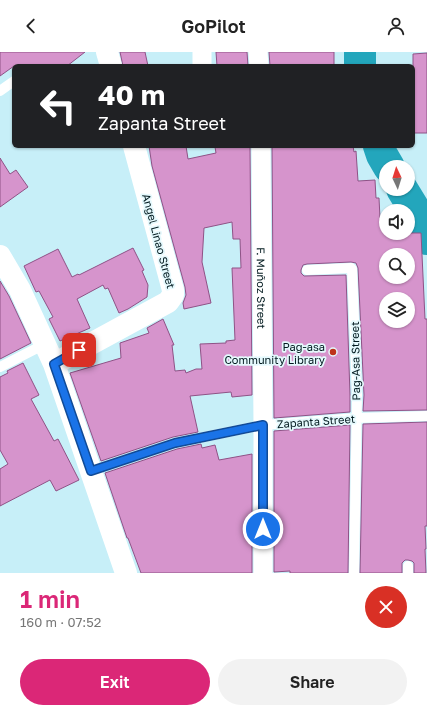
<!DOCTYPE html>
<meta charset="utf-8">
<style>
:root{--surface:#fff;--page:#f2f2f2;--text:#222;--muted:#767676;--accent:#db2777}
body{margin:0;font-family:"Golos Text",sans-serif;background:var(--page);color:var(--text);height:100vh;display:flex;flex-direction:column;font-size:15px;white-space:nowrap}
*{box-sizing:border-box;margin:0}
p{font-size:13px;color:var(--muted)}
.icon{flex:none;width:22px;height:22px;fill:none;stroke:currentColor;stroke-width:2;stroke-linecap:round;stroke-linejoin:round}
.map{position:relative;height:521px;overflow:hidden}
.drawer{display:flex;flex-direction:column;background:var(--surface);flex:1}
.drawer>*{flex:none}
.guide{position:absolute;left:12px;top:12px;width:403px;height:84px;border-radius:6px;box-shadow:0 1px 3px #0004;background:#202124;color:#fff;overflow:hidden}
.needle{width:26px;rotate:356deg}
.controls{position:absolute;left:379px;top:108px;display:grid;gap:8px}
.controls a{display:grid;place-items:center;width:36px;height:36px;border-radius:50%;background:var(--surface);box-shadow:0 1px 3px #0004;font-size:20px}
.pin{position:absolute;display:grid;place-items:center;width:34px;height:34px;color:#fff;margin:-17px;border-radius:8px;box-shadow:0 2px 6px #0006}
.me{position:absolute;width:44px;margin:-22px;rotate:0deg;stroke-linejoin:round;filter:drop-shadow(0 0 3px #0008)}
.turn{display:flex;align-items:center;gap:14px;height:84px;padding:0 20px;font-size:18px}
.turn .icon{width:52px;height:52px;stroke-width:2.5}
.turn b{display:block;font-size:28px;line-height:34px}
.round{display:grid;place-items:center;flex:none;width:42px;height:42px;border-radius:21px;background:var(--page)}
.overview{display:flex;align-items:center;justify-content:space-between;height:68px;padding:0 20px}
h1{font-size:24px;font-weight:600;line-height:30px;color:var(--accent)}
.action{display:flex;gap:8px;margin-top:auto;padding:8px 20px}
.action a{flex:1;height:46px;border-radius:24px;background:var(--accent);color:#fff;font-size:16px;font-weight:600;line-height:46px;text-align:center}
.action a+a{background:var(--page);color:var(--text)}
header{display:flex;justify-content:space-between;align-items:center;height:52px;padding:0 20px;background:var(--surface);font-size:18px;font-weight:600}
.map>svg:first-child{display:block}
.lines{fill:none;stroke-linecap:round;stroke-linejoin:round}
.river{stroke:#23a6bc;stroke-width:32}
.building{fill:#d694cc;stroke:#8f5286;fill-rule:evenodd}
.service{stroke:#fff;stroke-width:10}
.minor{stroke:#fff;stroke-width:19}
.tertiary{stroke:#fff;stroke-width:22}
.route-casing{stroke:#114b97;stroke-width:10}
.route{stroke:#1a73e8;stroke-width:7}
.poi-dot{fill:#be331b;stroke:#e5f9fd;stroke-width:1.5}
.labels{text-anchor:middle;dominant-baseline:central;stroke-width:3.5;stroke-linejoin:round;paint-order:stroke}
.street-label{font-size:11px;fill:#021a1f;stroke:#e5f9fd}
.poi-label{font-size:11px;fill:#021a1f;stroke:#e5f9fd;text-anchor:end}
</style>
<header><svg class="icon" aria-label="back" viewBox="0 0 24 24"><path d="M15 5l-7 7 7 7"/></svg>GoPilot<svg class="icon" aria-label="person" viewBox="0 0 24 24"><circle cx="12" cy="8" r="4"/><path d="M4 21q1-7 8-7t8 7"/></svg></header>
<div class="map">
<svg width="427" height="521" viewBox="0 0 427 521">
<rect width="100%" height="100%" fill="#c7eff8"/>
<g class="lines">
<path class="river" d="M360 14V0
M379 94 382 103 389 115
M402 137 419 165 427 187"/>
</g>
<path class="building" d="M0 0H85L67 14H14L0 24Z
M120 0H145L148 14H123Z
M216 0H247L248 14H217Z
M269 0H334V14H270Z
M427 1V81H413V2Z
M149 94H186L188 107 216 101 215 95 250 94 252 343 232 345 231 340 190 344 198 380 173 385 101 409 70 321 121 306 120 291 149 281 147 276 163 267 174 293H172L175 319 185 318 186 321 196 317H202L200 292 226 291V289L235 288 232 216H241L240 187H233L232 170 204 176 202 210 211 251 184 257 183 251 186 243 185 235 152 114Z
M272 94H353L354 100 356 99 358 129 375 128 376 146H379L380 166H386V181H421L425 267H427V358L363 359 364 343 358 216 356 211 351 210 307 212 303 213 301 218V221L304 224 346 223 350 343V360L274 366ZM386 203H408V225H386ZM386 247H408V269H386Z
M0 106 10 122 16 118 28 135 0 155Z
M133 196 144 218 142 219 148 233 147 245 128 257 119 261 108 236 105 237 103 233 77 247 90 276 60 289 49 267 53 265 39 239 36 240 24 214 58 197 72 225 78 222 79 223Z
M0 229 9 244 31 291 0 307Z
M23 311 39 343 31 347 54 389 58 387 79 428 56 439 50 428 0 454V417L8 412 0 398V325L8 321 7 319Z
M427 370V474H425L426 497H425L426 521H414V511L412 509 408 508H405L402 511V521H360L363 372Z
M350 373 348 521H290V519L274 520V379Z
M201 392 202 396 215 393 219 408 252 402V521H141L128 486H127L105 421 177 397Z"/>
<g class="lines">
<path class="service" d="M0 39 14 29
M307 218 351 216 352 217 357 343 354 521
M0 315 45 292
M91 419 175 391 263 373 356 366 427 364
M408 514V521"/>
<g class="minor">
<path d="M202 0V14"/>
<path d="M258 0 259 14"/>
<path id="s1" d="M261 94 263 373V521"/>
</g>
<path class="tertiary" d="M107 0 111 14
M0 204 20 238 54 312 126 521
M54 312 168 250 173 243V238L134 94"/>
</g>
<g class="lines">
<defs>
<path id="route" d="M79 298 54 312 91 419 175 391 263 373V477"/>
</defs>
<use href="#route" class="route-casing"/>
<use href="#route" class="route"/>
</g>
<circle class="poi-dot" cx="333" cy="300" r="4"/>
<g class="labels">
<g class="street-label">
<text transform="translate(159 189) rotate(75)">Angel Linao Street</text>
<text stroke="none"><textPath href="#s1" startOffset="142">F. Muñoz Street</textPath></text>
<text transform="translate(355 309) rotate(-91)">Pag-Asa Street</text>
<text transform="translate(316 369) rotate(-4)">Zapanta Street</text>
</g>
<g class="poi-label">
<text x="325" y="294">Pag-asa<tspan x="325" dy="13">Community Library</tspan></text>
</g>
</g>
</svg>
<div class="controls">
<a><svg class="needle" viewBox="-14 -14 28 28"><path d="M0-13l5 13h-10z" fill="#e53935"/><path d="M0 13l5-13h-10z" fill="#767676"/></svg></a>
<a><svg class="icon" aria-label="sound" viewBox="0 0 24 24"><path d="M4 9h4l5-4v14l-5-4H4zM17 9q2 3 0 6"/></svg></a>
<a><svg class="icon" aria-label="search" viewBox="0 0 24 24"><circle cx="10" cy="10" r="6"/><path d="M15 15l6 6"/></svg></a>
<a><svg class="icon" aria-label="layers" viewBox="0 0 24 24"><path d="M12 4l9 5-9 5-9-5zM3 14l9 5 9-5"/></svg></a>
</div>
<div class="pin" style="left:79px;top:298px;background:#d93025"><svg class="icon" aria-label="arrive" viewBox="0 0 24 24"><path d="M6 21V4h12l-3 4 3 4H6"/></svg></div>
<svg class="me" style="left:263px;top:477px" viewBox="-20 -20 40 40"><circle r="17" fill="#1a73e8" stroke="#fff" stroke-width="3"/><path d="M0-11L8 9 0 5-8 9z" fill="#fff"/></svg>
<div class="guide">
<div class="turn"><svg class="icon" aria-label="left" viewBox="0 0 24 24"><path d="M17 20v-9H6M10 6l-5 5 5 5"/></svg><div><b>40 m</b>Zapanta Street</div></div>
</div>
</div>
<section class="drawer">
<div class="overview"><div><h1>1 min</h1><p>160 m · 07:52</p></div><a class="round" style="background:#d93025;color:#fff"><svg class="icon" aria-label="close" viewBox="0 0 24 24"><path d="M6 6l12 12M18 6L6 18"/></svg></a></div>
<div class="action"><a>Exit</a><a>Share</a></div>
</section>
